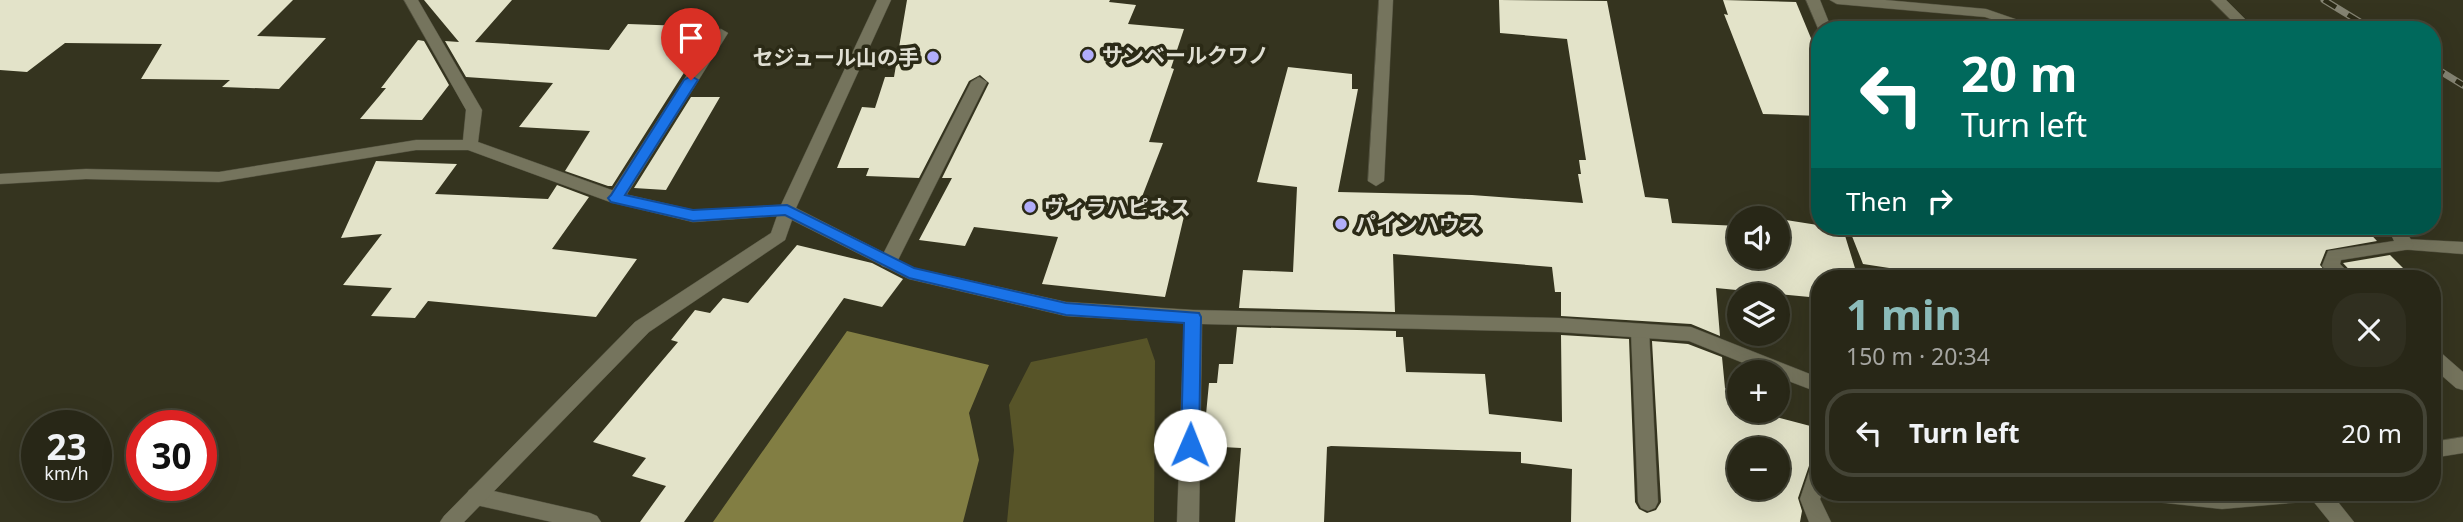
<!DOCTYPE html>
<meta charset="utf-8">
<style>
:root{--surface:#282717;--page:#302f20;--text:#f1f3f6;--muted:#a5a5a1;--line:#444436;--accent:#8bbbb9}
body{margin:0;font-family:"Noto Sans","Noto Sans JP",sans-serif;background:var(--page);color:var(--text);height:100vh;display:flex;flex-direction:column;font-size:26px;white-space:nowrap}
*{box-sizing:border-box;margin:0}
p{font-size:23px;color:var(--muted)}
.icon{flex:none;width:38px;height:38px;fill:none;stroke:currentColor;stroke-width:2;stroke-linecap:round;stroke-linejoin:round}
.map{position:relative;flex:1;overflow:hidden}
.side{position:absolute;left:1811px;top:270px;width:630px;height:231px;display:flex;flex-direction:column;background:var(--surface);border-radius:28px;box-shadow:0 7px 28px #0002,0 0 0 2px var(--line)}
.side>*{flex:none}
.top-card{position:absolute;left:1811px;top:21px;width:630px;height:214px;border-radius:28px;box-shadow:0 7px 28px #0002,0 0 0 2px var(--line);background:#00695c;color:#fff;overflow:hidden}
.fabs{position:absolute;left:1727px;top:206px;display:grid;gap:14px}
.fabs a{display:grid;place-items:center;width:63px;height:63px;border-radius:50%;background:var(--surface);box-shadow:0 7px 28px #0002,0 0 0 2px var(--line);font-size:35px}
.speed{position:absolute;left:21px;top:410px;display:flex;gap:14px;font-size:35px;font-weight:700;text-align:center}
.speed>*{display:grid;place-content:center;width:91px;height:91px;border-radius:50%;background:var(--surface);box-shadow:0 7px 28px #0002,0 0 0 2px var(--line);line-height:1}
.speed small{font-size:18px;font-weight:400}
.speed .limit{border:10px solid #d22;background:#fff;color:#111}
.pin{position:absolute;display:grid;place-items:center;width:60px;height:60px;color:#fff;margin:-72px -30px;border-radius:50% 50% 50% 0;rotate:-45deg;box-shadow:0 0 7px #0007}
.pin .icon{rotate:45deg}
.me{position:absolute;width:77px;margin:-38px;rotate:1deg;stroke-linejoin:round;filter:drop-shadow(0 0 5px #0008)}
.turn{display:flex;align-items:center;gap:24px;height:147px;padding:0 35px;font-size:32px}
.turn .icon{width:91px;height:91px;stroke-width:2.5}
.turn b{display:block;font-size:49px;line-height:60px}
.then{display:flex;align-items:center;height:66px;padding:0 35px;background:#0003;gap:14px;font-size:26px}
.round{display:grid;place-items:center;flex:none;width:74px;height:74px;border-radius:28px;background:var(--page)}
.head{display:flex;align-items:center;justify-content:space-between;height:119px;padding:0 35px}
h1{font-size:42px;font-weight:700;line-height:52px;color:var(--accent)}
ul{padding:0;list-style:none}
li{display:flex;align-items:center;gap:21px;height:88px;margin:0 14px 10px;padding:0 21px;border:4px solid var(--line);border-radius:28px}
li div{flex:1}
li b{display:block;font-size:26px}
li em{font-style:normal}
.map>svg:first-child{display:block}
.green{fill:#575428}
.water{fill:#827e43}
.building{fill:#e3e3c9;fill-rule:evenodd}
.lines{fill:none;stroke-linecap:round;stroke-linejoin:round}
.service-casing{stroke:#535240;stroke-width:1}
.minor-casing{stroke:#535240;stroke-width:1}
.service{fill:#75745d;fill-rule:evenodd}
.minor{fill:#75745d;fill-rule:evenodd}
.rail-casing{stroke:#858473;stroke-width:7}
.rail{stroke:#2b2a16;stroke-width:4.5;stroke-dasharray:14;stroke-linecap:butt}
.route{fill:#1a73e8;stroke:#114b97;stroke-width:2}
.poi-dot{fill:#b1adfa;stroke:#2b2a16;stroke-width:2.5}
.labels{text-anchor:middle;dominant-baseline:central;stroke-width:7;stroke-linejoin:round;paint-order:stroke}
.poi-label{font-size:21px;font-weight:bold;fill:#dfded2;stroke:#2b2a16;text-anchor:start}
</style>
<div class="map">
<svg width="2463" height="522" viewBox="0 0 2463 522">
<rect width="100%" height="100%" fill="#35341f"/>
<path class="green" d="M1147 338 1155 361 1154 522H1007L1014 450 1009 405 1031 362Z"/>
<path class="water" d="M847 331 989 365 969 413 979 460 963 522H713Z"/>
<path class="building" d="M0 0H293L257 36 326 38 279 89 222 87 230 80 141 79 162 44 65 43 27 72 0 70Z
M424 0H512L475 42 609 50 628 24 713 27 612 186H608L565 171 590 131 519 127 553 83 466 77 445 41 459 42Z
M907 0H1110L1109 2 1136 5 1128 24 1184 29 1171 68 1174 69 1149 142 1163 143 1138 207 1185 212 1165 297 1042 284 1058 237 974 227 965 246 919 240 952 178H942L989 83 980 75 969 81 919 178 866 176 869 168H837L862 107 875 108 885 77H894Z
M1499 0 1607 1 1645 197 1668 199 1672 223 1740 226V257H1778V219L1767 217 1843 229 1858 278H1820V298L1716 288 1720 336 1691 324 1561 316V292H1555L1552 267 1393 254 1395 312 1239 308 1243 270 1293 272 1297 187 1257 182 1288 67 1352 74V89H1358L1338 192 1472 195 1583 203 1578 174H1581L1579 160H1586L1567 39 1500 33Z
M1723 0 1796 2 1820 60V116L1763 114 1724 14 1728 15Z
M418 40 424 41 449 85 422 120 360 119 386 88H381Z
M691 97H720L666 190 634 188Z
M376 161 457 164 435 194 548 199 557 185 589 197 552 249 637 259 596 317 428 301 415 318 371 316 392 288 343 285 382 234 341 238Z
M1848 226H2363L2377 241 2326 250 2320 265 2331 278H1955L1863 264Z
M797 245 872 263 903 279 882 307 844 298 684 522H640L666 486 632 476 646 458 593 442 678 342 671 340 695 310 710 313 723 298 748 303Z
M2390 255 2413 278H2357L2343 263Z
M1237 327 1396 331V337H1403L1406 372 1485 374 1489 414 1562 422 1561 335 1629 339 1635 502 1639 509 1647 513 1656 510 1661 502 1652 341 1688 344 1722 357 1725 388 1740 392V411H1754L1818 428 1812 457 1798 498 1802 511 1800 522H1571L1572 469 1521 463V452L1331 446 1327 447 1324 522H1235L1241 448 1203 446 1209 383H1217L1219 364H1233ZM1740 450H1778V488H1740Z"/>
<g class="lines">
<defs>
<path id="service" d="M1379 0H1393L1384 181 1376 186 1368 181Z
M1806 0H1820L1832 30H1820V33Z
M721 29 728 33 622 202H610L608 198 610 194 714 33Z
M979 77 987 82 897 262 888 268 882 266 879 262 971 82Z
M2405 239 2463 242V254L2399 249 2396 245Z
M1640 324 1647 326 1649 331 1658 502 1655 508 1648 511 1641 508 1638 502 1631 331 1633 326Z
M476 487 590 513 597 516 601 522H552L476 505 469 502 466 496 469 490Z"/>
<path id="minor" d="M404 0H418L482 110 478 142 620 193 693 210 781 205 877 0H891L796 208 914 268 1066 302 1193 310 1559 318 1691 327 1820 378V393L1778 377V373H1768L1689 341 1559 332 1202 324 1199 522H1177L1184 323 1066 316 909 279 792 220 785 240 649 332 464 522H440L444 516 635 322 771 233 777 216 693 222 610 202 468 150H416L219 182 86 179 0 184V174L86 169 219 172 416 140H463L466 110Z
M1830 0H1885L1986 9 2047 30H2025L1985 17 1837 4Z
M2211 0H2226L2256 30H2241Z
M2387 226H2403L2414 245 2411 249 2341 260 2340 264 2354 278H2334L2322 266 2328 251 2394 241Z
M2432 349 2439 351 2463 372V390L2456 388 2432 367Z
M2463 437V453L2432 458V442Z
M1820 458V492H1823L1820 499 1831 522H1809L1800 499 1813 460Z
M2128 492H2330L2354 522H2330L2313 501 2222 509 2138 500 2131 498Z"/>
</defs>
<use href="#service" class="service-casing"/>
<use href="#minor" class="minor-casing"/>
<use href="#service" class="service"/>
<use href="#minor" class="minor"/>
<defs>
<path id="rail" d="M2324 0 2373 30
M2432 66 2463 85"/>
</defs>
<use href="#rail" class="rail-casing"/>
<use href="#rail" class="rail"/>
</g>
<path class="route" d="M691 76 698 80 625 195 693 210 787 205 914 268 1066 303 1199 313 1201 317 1199 445 1196 450 1190 452 1183 450 1181 445 1184 323 1066 315 909 278 785 215 693 221 611 202 608 198 611 195 684 80Z"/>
<g class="poi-dot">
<circle cx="1088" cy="55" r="7"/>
<circle cx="933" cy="57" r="7"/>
<circle cx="1030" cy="207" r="7"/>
<circle cx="1341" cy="224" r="7"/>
</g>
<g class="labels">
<g class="poi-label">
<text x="1102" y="55">サンベールクワノ</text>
<text x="919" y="57" text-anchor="end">セジュール山の手</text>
<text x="1044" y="207">ヴィラハピネス</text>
<text x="1355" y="224">パインハウス</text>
</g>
</g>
</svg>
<div class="fabs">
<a><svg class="icon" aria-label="sound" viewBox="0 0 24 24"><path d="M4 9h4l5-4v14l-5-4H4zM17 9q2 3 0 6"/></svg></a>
<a><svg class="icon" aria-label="layers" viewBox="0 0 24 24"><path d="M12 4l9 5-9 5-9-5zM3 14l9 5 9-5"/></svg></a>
<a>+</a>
<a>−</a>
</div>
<div class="speed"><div>23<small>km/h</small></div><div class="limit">30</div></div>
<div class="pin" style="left:691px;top:80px;background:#d93025"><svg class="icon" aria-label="arrive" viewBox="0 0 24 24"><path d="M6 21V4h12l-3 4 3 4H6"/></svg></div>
<svg class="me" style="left:1190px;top:445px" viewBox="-20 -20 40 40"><circle r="19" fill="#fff"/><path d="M0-13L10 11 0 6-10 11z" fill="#1a73e8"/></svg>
<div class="top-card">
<div class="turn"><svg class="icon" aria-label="left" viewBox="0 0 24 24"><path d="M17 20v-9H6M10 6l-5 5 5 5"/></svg><div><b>20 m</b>Turn left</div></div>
<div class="then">Then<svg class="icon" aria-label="right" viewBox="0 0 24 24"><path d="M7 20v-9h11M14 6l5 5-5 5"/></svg></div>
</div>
<section class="side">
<div class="head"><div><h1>1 min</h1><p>150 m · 20:34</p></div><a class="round"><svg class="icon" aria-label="close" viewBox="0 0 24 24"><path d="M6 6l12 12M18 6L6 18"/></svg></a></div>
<ul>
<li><svg class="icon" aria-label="left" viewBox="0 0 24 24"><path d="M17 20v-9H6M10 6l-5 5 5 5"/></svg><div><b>Turn left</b></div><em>20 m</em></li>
</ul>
</section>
</div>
